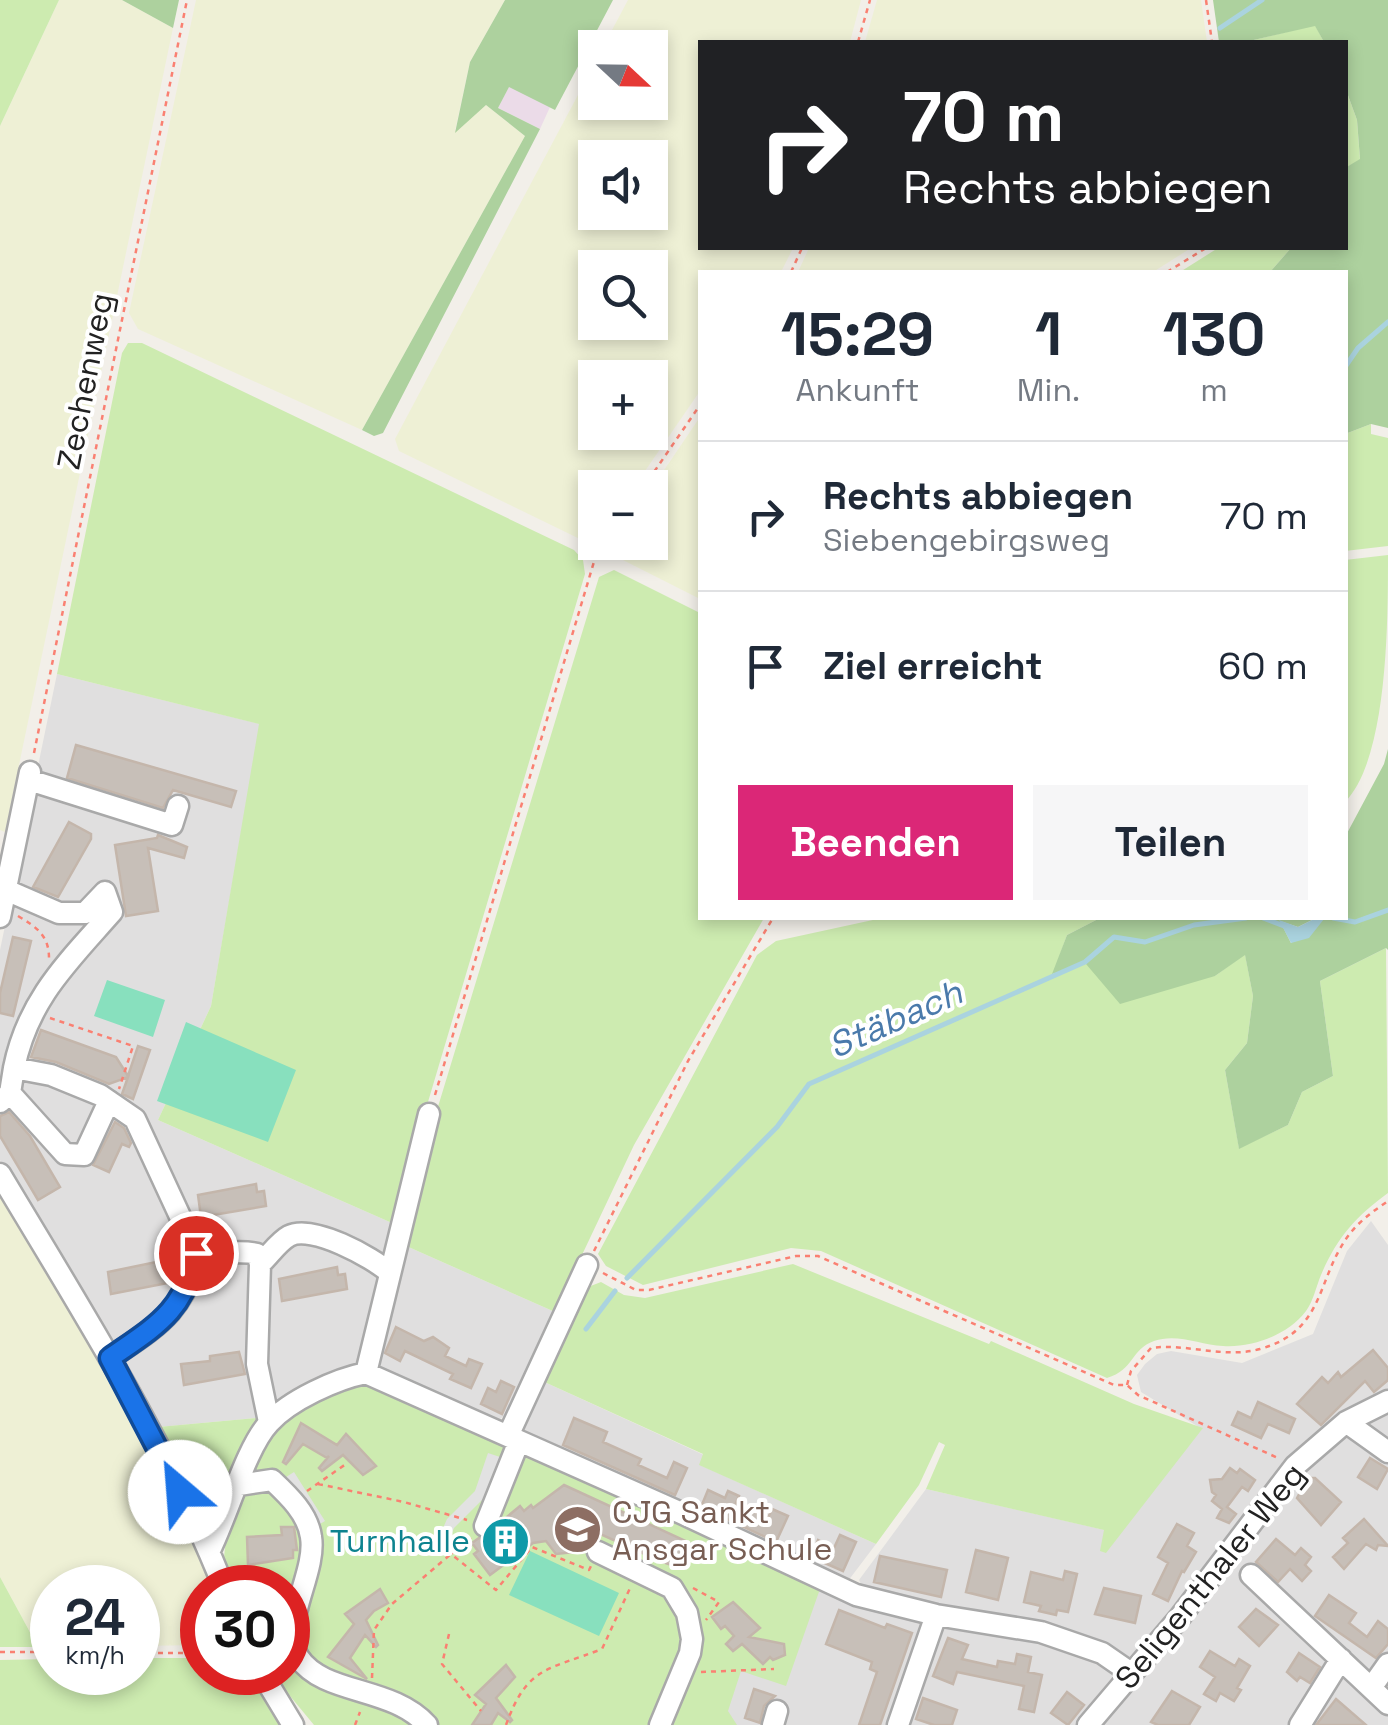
<!DOCTYPE html>
<html lang="de">
<meta charset="utf-8">
<style>
:root{--surface:#fff;--page:#f6f6f7;--text:#1f2937;--muted:#747a83;--line:#e0e1e3;--accent:#db2777}
body{margin:0;font-family:"Space Grotesk",sans-serif;background:var(--page);color:var(--text);height:100vh;display:flex;flex-direction:column;font-size:38px;white-space:nowrap}
*{box-sizing:border-box;margin:0}
p{font-size:32px;color:var(--muted)}
.icon{flex:none;width:55px;height:55px;fill:none;stroke:currentColor;stroke-width:2;stroke-linecap:round;stroke-linejoin:round}
.map{position:relative;flex:1;overflow:hidden}
.panel{position:absolute;left:698px;top:270px;width:650px;height:650px;display:flex;flex-direction:column;background:var(--surface);border-radius:0px;box-shadow:0 5px 15px #0003}
.panel>*{flex:none}
.banner{position:absolute;left:698px;top:40px;width:650px;height:210px;border-radius:0px;box-shadow:0 5px 15px #0003;background:#202124;color:#fff;overflow:hidden}
.needle{width:65px;rotate:112deg}
.buttons{position:absolute;left:578px;top:30px;display:grid;gap:20px}
.buttons a{display:grid;place-items:center;width:90px;height:90px;border-radius:0px;background:var(--surface);box-shadow:0 5px 15px #0003;font-size:50px}
.speed{position:absolute;left:30px;top:1565px;display:flex;gap:20px;font-size:50px;font-weight:700;text-align:center}
.speed>*{display:grid;place-content:center;width:130px;height:130px;border-radius:50%;background:var(--surface);box-shadow:0 5px 15px #0003;line-height:1}
.speed small{font-size:25px;font-weight:400}
.speed .limit{border:15px solid #d22;background:#fff;color:#111}
.pin{position:absolute;display:grid;place-items:center;width:85px;height:85px;color:#fff;margin:-42px;border:5px solid #fff;border-radius:50%;box-shadow:0 2px 10px #0007}
.me{position:absolute;width:110px;margin:-55px;rotate:333deg;stroke-linejoin:round;filter:drop-shadow(0 0 8px #0008)}
.turn{display:flex;align-items:center;gap:35px;height:210px;padding:0 40px;font-size:45px}
.turn .icon{width:130px;height:130px;stroke-width:2.5}
.turn b{display:block;font-size:70px;line-height:85px}
.eta{display:flex;justify-content:space-evenly;align-items:center;height:170px;text-align:center}
.eta b{font-size:60px;font-weight:700;line-height:70px}
.action{display:flex;gap:20px;margin-top:auto;padding:20px 40px}
.action a{flex:1;height:115px;border-radius:0px;background:var(--accent);color:#fff;font-size:40px;font-weight:700;line-height:115px;text-align:center}
.action a+a{background:var(--page);color:var(--text)}
ul{padding:0;list-style:none}
li{display:flex;align-items:center;gap:30px;height:150px;padding:0 40px;border-top:2px solid var(--line)}
li div{flex:1}
li b{display:block;font-size:38px}
li em{font-style:normal}
.map>svg:first-child{display:block}
.residential{fill:#e0dfdf}
.industrial{fill:#ebdbe8}
.farmland{fill:#eef0d5;fill-rule:evenodd}
.grass{fill:#cdebb0}
.forest{fill:#add19e}
.pitch{fill:#88e0be}
.parking{fill:#e2e2e2}
.water{fill:#aad3df}
.lines{fill:none;stroke-linecap:round;stroke-linejoin:round}
.stream{stroke:#aad3df;stroke-width:5}
.building{fill:#c7bfb8;stroke:#c4b6ab;stroke-width:2.5}
.minor-casing{stroke:#a9a9a9;stroke-width:25}
.path{stroke:#fa8072;stroke-width:2.5;stroke-dasharray:5 5;stroke-linecap:butt}
.minor{stroke:#fff;stroke-width:20}
.route-casing{stroke:#114b97;stroke-width:25}
.route{stroke:#1a73e8;stroke-width:18}
.labels{text-anchor:middle;dominant-baseline:central;stroke-width:8;stroke-linejoin:round;paint-order:stroke}
.street-label{font-size:32px;fill:#222;stroke:#fff}
.education-label{font-size:32px;fill:#785e54;stroke:#fff;text-anchor:start}
.culture-label{font-size:32px;fill:#0d838f;stroke:#fff;text-anchor:end}
.water-label{font-size:35px;font-style:italic;fill:#4a7aab;stroke:#fff}
</style>
<div class="map">
<svg width="1388" height="1725" viewBox="0 0 1388 1725">
<rect width="100%" height="100%" fill="#f2efe9"/>
<path class="residential" d="M57 674 260 724 211 1006 158 1120 392 1223 364 1346 357 1362 266 1417 158 1427 0 1160V950Z
M1371 1221 1388 1245V1725H323L288 1588 224 1558 862 1586 859 1580 926 1489 1105 1530 1202 1429 1141 1392 1137 1375 1145 1364 1157 1354 1171 1351 1242 1363 1313 1334 1347 1251Z
M404 1245 555 1312 511 1411 500 1419H487L390 1375 380 1365 378 1350Z
M540 1380 704 1455 700 1465 876 1544 848 1581 517 1433Z"/>
<path class="industrial" d="M509 86 550 107 540 129 498 108Z"/>
<path class="farmland" d="M59 0H122L173 28 5 832 0 830V126Z
M196 0H505L470 62 455 131 486 105 525 136 362 430 138 329 129 313Z
M628 0H861L850 42H700V248H793L781 272H700V391L634 487 595 488V539L584 541 399 451 395 439 595 63V102H650V48L603 47ZM595 158H650V212H595ZM595 268H650V322H595ZM595 378H650V432H595Z
M877 0H1201L1207 42H865Z
M809 248H1191L1153 272H798Z
M700 417V599L617 557 615 543 650 542V491Z
M0 1190 130 1409 192 1535 214 1587 202 1588V1645L138 1646V1588H52V1647H38L0 1577Z"/>
<path class="grass" d="M0 0H59L0 126Z
M1315 25 1324 42H1245Z
M1345 87 1357 120 1360 160 1345 168Z
M1218 248H1291L1270 272H1180Z
M128 343H142L574 550 583 560 585 574 392 1223 158 1120 211 1006 259 724 57 674 122 353Z
M1371 424V434L1388 438V546L1345 551V434Z
M1388 555C1388 622 1388 758 1345 802V560Z
M614 570 700 613V918H764L634 1145 555 1312 404 1245 437 1110 599 577Z
M882 918H1100L1067 935 1053 974 1086 964 1215 976 1245 954 1253 996 1247 1043 1225 1070 1239 1148 1288 1125 1302 1092 1333 1076 1320 981 1386 948 1388 1193C1356 1216 1336 1239 1321 1275 1316 1287 1313 1302 1306 1311 1288 1335 1252 1348 1223 1346 1200 1345 1177 1333 1154 1341 1131 1349 1134 1370 1107 1378L821 1251 791 1248 643 1285 606 1266 598 1254 757 955 776 941Z
M793 1264 989 1344 991 1341 1134 1404 1203 1428 1106 1553 1100 1551 1104 1530 926 1489 945 1445 939 1442 919 1485 876 1544 699 1465 703 1454 540 1380 583 1289 601 1282 624 1295 645 1298Z
M358 1381 379 1387 821 1586 786 1686 741 1671 728 1711 737 1725H314L271 1673 288 1672V1588L231 1587 224 1558 226 1537 274 1426 318 1397Z
M266 1417 211 1525 201 1520 158 1427Z
M0 1577 38 1647H0Z
M138 1658H202V1672L254 1673 286 1725H0V1660L52 1659V1672H138Z"/>
<path class="forest" d="M122 0H179L173 28Z
M505 0H613L555 110 509 87 498 108 540 129 383 433 374 436 362 430 525 136 486 105 455 133 470 62Z
M1213 0H1388V428L1371 424 1345 434V272H1270L1291 248H1345V168L1360 159 1357 120 1345 87V42H1324L1315 26 1245 42H1219Z
M1388 749V950L1386 948 1320 981 1333 1076 1302 1092 1288 1125 1239 1149 1225 1070 1247 1043 1253 996 1245 955 1215 976 1120 1004 1086 964 1052 974 1067 935 1100 918H1316L1298 927 1280 921 1291 943 1324 918H1345V837L1384 764Z"/>
<path class="pitch" d="M107 980 165 1000 153 1037 94 1016Z
M186 1022 296 1070 268 1142 157 1101Z
M530 1551 619 1593 599 1636 509 1595Z"/>
<path class="parking" d="M488 1453 500 1457 485 1497 454 1528 443 1554 433 1551 447 1519 475 1491Z
M294 1472 325 1521 313 1528 283 1479Z"/>
<path class="water" d="M1316 918 1324 919 1309 938 1291 943 1279 920 1298 927Z"/>
<g class="lines">
<path class="stream" d="M1220 28 1262 0
M1345 367 1358 348 1388 322
M1263 918 1284 926
M1333 918 1355 922 1388 910
M627 1278 777 1127 809 1084 1085 962 1114 937 1145 942 1194 925 1246 918
M586 1329 615 1291"/>
</g>
<path class="building" d="M76 745 236 791 231 807 173 790 163 808 67 778Z
M69 822 91 834V839L58 897 33 887Z
M158 835 187 847 184 858 148 848 158 911 126 916 115 845 157 838Z
M13 937 31 941 13 1016 0 1013V993Z
M41 1030 116 1057 128 1076 138 1046 150 1050 133 1099 122 1094 128 1077 109 1084 56 1062 31 1057Z
M9 1112 30 1136 60 1187 38 1200 0 1136V1116Z
M115 1122 124 1128 131 1143 129 1147 122 1144 109 1172 93 1165Z
M256 1184 257 1192 264 1191 266 1206 201 1217 198 1195Z
M166 1260 167 1268 174 1267 173 1282 111 1294 108 1272Z
M337 1267 338 1275 345 1274 347 1289 282 1301 279 1279Z
M396 1327 424 1341 433 1337 449 1348 445 1356 466 1366 469 1359 482 1364 471 1388 450 1379 453 1374 405 1351 400 1361 385 1353Z
M1373 1350 1388 1368V1380L1374 1392 1365 1381 1321 1425 1297 1404 1322 1377 1328 1383 1338 1372 1341 1377Z
M239 1352 245 1374 184 1385 181 1364 210 1361V1356Z
M501 1381 514 1387 502 1414 481 1404 488 1388 496 1392Z
M1258 1402 1295 1419 1289 1433 1268 1424 1261 1438 1232 1425 1238 1412 1251 1418Z
M574 1418 607 1432 603 1442 641 1459 638 1465 667 1478 674 1462 687 1468 675 1495 563 1445Z
M301 1423 337 1445 346 1434 376 1466 363 1475 343 1455 322 1471 319 1468 329 1456 327 1458 303 1444 286 1464 283 1462Z
M1370 1458 1388 1469 1377 1489 1358 1477Z
M1230 1468 1237 1473 1240 1469 1255 1480 1248 1491 1242 1487 1227 1507 1236 1514 1229 1523 1217 1518 1222 1509 1212 1501 1216 1495 1212 1492 1210 1480 1222 1479Z
M1308 1478H1315L1341 1502 1321 1525 1297 1498Z
M564 1485 690 1543 680 1564 674 1566 660 1561 596 1532 584 1551 556 1554 546 1541 533 1543 490 1575 474 1554 478 1551 472 1543 479 1538 493 1537 502 1521 520 1506 524 1511 531 1505 533 1508Z
M708 1490 725 1498 728 1491 739 1496 736 1503 768 1518 772 1509 788 1516 776 1542 701 1507Z
M1364 1519 1388 1546 1378 1545 1376 1550 1366 1544 1344 1569 1333 1557 1348 1543 1343 1538Z
M1177 1524 1194 1533 1187 1546 1196 1552 1184 1572 1182 1571 1168 1601 1153 1594 1168 1563 1158 1557Z
M281 1527H294L297 1550H293V1558L248 1565 247 1537 282 1535Z
M840 1535 856 1542 843 1571 811 1557 818 1540 834 1548Z
M1276 1539 1295 1555 1301 1548 1311 1557 1305 1565 1311 1571 1302 1581 1290 1569 1278 1582 1256 1562Z
M976 1550 1008 1558 998 1600 966 1592Z
M880 1556 947 1570 941 1597 874 1582Z
M1065 1571 1077 1574 1068 1612 1057 1610 1056 1615 1039 1611 1041 1606 1024 1602 1031 1572 1063 1580Z
M1104 1588 1141 1596 1135 1623 1095 1614Z
M380 1589 388 1603 374 1611 366 1620 378 1645 376 1647 365 1635 350 1658 367 1679 328 1657 354 1624 345 1614Z
M1329 1595 1356 1613 1349 1623 1367 1637 1378 1621 1388 1629V1644L1376 1658 1315 1616Z
M733 1602 760 1628 749 1637 784 1644 785 1655 773 1660 770 1657 763 1664 742 1644 733 1651 726 1644 734 1636 725 1626 721 1629 712 1617Z
M1256 1609 1278 1625 1259 1646 1239 1627Z
M839 1610 885 1628 887 1624 912 1633 880 1725H859L877 1672 870 1669 872 1662 826 1644Z
M948 1638 968 1645 962 1659 997 1667 998 1661 1015 1664 1017 1654 1031 1657 1028 1672 1042 1675 1034 1712 1019 1709 1024 1686 957 1672 953 1684 933 1676Z
M1210 1651 1235 1666 1239 1659 1250 1666 1237 1688 1241 1690 1234 1701 1220 1693 1216 1701 1204 1694 1215 1677 1200 1667Z
M1299 1653 1320 1667 1310 1683 1300 1677 1297 1681 1287 1672Z
M506 1665 515 1677 496 1698 512 1720 510 1722 498 1713 491 1725H472L486 1704 475 1695Z
M754 1689 775 1696 764 1706 760 1723 745 1718Z
M1172 1691 1200 1707 1189 1725H1158L1151 1722Z
M1067 1692 1084 1705 1068 1725 1051 1713Z
M923 1698 957 1710 952 1725H934L916 1719Z
M1336 1699 1366 1725H1316Z"/>
<g class="lines">
<defs>
<path id="minor" d="M29 780 172 825 178 806
M6 890 59 913H85L105 892 112 912C68 962 28 999 14 1068
M0 917 30 772
M10 1093 65 1154 84 1155 109 1101
M0 1102 10 1093 14 1068 51 1075 100 1095 135 1119 197 1253C218 1256 236 1249 257 1254L260 1264 257 1364 269 1422
M0 1174C80 1308 166 1442 224 1588
M260 1264C269 1256 278 1242 289 1236 312 1224 372 1257 390 1273
M110 1358C157 1326 185 1312 197 1253
M366 1373 429 1114
M1346 1422 1388 1452
M508 1436 587 1265
M239 1485 272 1480C289 1496 308 1514 311 1537 317 1573 278 1628 299 1658 324 1695 392 1686 427 1725
M485 1526 519 1441
M209 1552C227 1517 246 1447 269 1423 290 1400 336 1379 366 1373L679 1512 856 1595 936 1615 1041 1632 1102 1653 1131 1673
M598 1552 672 1588 687 1613 692 1639 690 1653 660 1725
M1251 1575 1388 1704
M261 1672 293 1725
M1371 1688 1388 1664
M773 1725 777 1711
M898 1725 936 1615
M1088 1725 1180 1617 1295 1466 1346 1422 1388 1401
M1300 1725 1341 1659"/>
</defs>
<use href="#minor" class="minor-casing"/>
<path class="path" d="M1206 0 1212 42
M858 42 870 0
M791 272 802 248
M1167 272 1206 248
M643 488 700 405
M34 753 187 0
M18 916C36 927 49 935 49 958
M50 1018 133 1046 119 1089
M435 1095 596 555 605 542
M594 1251 688 1061 773 918
M603 1273 636 1290H649L796 1256H818L1114 1385H1127L1138 1395 1278 1458
M1127 1385 1131 1371 1151 1348C1187 1343 1224 1359 1260 1349 1328 1330 1315 1276 1352 1231 1362 1219 1375 1210 1388 1201
M318 1484 404 1502 467 1520
M307 1491 346 1464
M471 1538 451 1554 496 1590 532 1547 589 1570 591 1566
M693 1588 719 1602 706 1620
M449 1634 442 1664 481 1711
M0 1652H52
M138 1653H202
M701 1672 774 1669
M372 1678 374 1630 392 1604 451 1554
M355 1725 360 1712
M506 1725C527 1666 548 1670 602 1649L631 1586"/>
<use href="#minor" class="minor"/>
</g>
<g class="lines">
<defs>
<path id="route" d="M180 1492 110 1358C156 1326 185 1311 196 1253"/>
</defs>
<use href="#route" class="route-casing"/>
<use href="#route" class="route"/>
</g>
<defs>
<symbol id="school-disc" viewBox="-11 -11 22 22"><circle r="9.5" fill="#8d6e63" stroke="#fff"/><path d="M0-5L7-2L0 1L-7-2ZM-4 1L0 2.5L4 1V4Q0 6-4 4Z" fill="#fff"/></symbol>
<symbol id="building-disc" viewBox="-11 -11 22 22"><circle r="9.5" fill="#0f9aa8" stroke="#fff"/><path d="M-4-6H4V6H1V3H-1V6H-4ZM-2.5-4.3h1.7v1.8h-1.7ZM.8-4.3h1.7v1.8H.8ZM-2.5-1h1.7V.8h-1.7ZM.8-1h1.7V.8H.8Z" fill="#fff"/></symbol>
</defs>
<g fill-rule="evenodd">
<use href="#school-disc" x="550" y="1502" width="55" height="55"/>
<use href="#building-disc" x="478" y="1514" width="55" height="55"/>
</g>
<g class="labels">
<g class="street-label">
<text transform="translate(85 381) rotate(-79)">Zechenweg</text>
<text transform="translate(1210 1576) rotate(-51)">Seligenthaler Weg</text>
</g>
<g class="education-label">
<text x="612" y="1512">CJG Sankt<tspan x="612" dy="37">Ansgar Schule</tspan></text>
</g>
<g class="culture-label">
<text x="470" y="1541">Turnhalle</text>
</g>
<g class="water-label">
<text transform="translate(895 1019) rotate(-24)">Stäbach</text>
</g>
</g>
</svg>
<div class="buttons">
<a><svg class="needle" viewBox="-14 -14 28 28"><path d="M0-13l5 13h-10z" fill="#e53935"/><path d="M0 13l5-13h-10z" fill="#747a83"/></svg></a>
<a><svg class="icon" aria-label="sound" viewBox="0 0 24 24"><path d="M4 9h4l5-4v14l-5-4H4zM17 9q2 3 0 6"/></svg></a>
<a><svg class="icon" aria-label="search" viewBox="0 0 24 24"><circle cx="10" cy="10" r="6"/><path d="M15 15l6 6"/></svg></a>
<a>+</a>
<a>−</a>
</div>
<div class="speed"><div>24<small>km/h</small></div><div class="limit">30</div></div>
<div class="pin" style="left:196px;top:1253px;background:#d93025"><svg class="icon" aria-label="arrive" viewBox="0 0 24 24"><path d="M6 21V4h12l-3 4 3 4H6"/></svg></div>
<svg class="me" style="left:180px;top:1492px" viewBox="-20 -20 40 40"><circle r="19" fill="#fff"/><path d="M0-13L10 11 0 6-10 11z" fill="#1a73e8"/></svg>
<div class="banner">
<div class="turn"><svg class="icon" aria-label="right" viewBox="0 0 24 24"><path d="M7 20v-9h11M14 6l5 5-5 5"/></svg><div><b>70 m</b>Rechts abbiegen</div></div>
</div>
<section class="panel">
<div class="eta">
<div><b>15:29</b><p>Ankunft</p></div>
<div><b>1</b><p>Min.</p></div>
<div><b>130</b><p>m</p></div>
</div>
<ul>
<li><svg class="icon" aria-label="right" viewBox="0 0 24 24"><path d="M7 20v-9h11M14 6l5 5-5 5"/></svg><div><b>Rechts abbiegen</b><p>Siebengebirgsweg</p></div><em>70 m</em></li>
<li><svg class="icon" aria-label="arrive" viewBox="0 0 24 24"><path d="M6 21V4h12l-3 4 3 4H6"/></svg><div><b>Ziel erreicht</b></div><em>60 m</em></li>
</ul>
<div class="action"><a>Beenden</a><a>Teilen</a></div>
</section>
</div>
